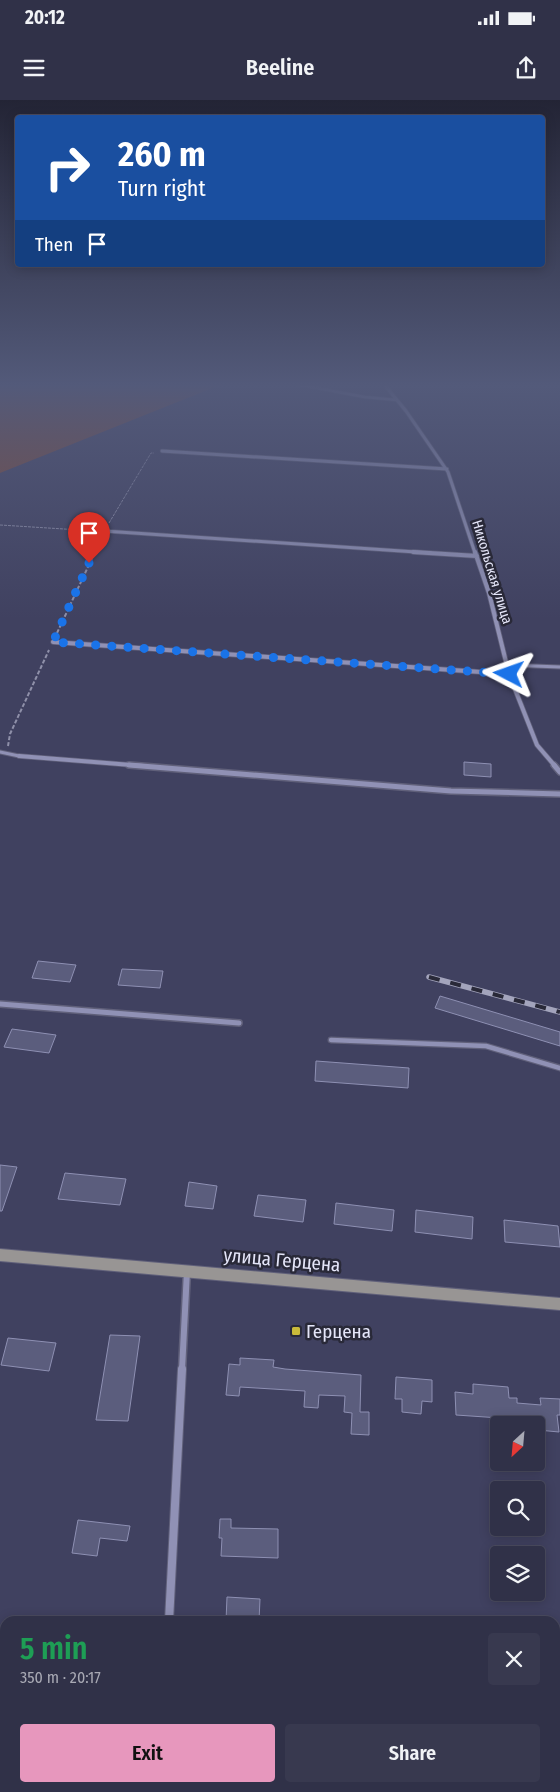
<!DOCTYPE html>
<meta charset="utf-8">
<style>
:root{--surface:#303148;--page:#38394f;--text:#f1f3f6;--muted:#a8a9b4;--line:#4b4c60;--accent:#e797bd}
body{margin:0;font-family:"Fira Sans Condensed",sans-serif;background:var(--page);color:var(--text);height:100vh;display:flex;flex-direction:column;font-size:19px;white-space:nowrap}
*{box-sizing:border-box;margin:0}
p{font-size:16px;color:var(--muted)}
.icon{flex:none;width:28px;height:28px;fill:none;stroke:currentColor;stroke-width:2;stroke-linecap:round;stroke-linejoin:round}
.map{position:relative;flex:1;overflow:hidden}
.panel{position:absolute;left:0px;top:1516px;width:560px;height:176px;display:flex;flex-direction:column;background:var(--surface);border-radius:15px 15px 0 0;box-shadow:0 2px 12px #0003,0 0 0 1px var(--line)}
.panel>*{flex:none}
.hud{position:absolute;left:15px;top:15px;width:530px;height:152px;border-radius:5px;box-shadow:0 2px 12px #0003,0 0 0 1px var(--line);background:#1a4fa0;color:#fff;overflow:hidden}
.needle{width:32px;rotate:206deg}
.fabs{position:absolute;left:490px;top:1316px;display:grid;gap:10px}
.fabs a{display:grid;place-items:center;width:55px;height:55px;border-radius:5px;background:var(--surface);box-shadow:0 2px 12px #0003,0 0 0 1px var(--line);font-size:25px}
.pin{position:absolute;display:grid;place-items:center;width:42px;height:42px;color:#fff;margin:-51px -21px;border-radius:50% 50% 50% 0;rotate:-45deg;box-shadow:0 0 5px #0007}
.pin .icon{rotate:45deg}
.me{position:absolute;width:55px;margin:-28px;rotate:274deg;stroke-linejoin:round;filter:drop-shadow(0 0 4px #0008)}
.turn{display:flex;align-items:center;gap:18px;height:105px;padding:0 20px;font-size:22px}
.turn .icon{width:65px;height:65px;stroke-width:2.5}
.turn b{display:block;font-size:35px;line-height:42px}
.then{display:flex;align-items:center;height:48px;padding:0 20px;background:#0003;gap:10px;font-size:19px}
.round{display:grid;place-items:center;flex:none;width:52px;height:52px;border-radius:5px;background:var(--page)}
.headline{display:flex;align-items:center;justify-content:space-between;height:85px;padding:0 20px}
h1{font-size:30px;font-weight:600;line-height:38px;color:#1e9e55}
.button{display:flex;gap:10px;margin-top:auto;padding:10px 20px}
.button a{flex:1;height:58px;border-radius:5px;background:var(--accent);color:#111;font-size:20px;font-weight:600;line-height:58px;text-align:center}
.button a+a{background:var(--page);color:var(--text)}
.status{display:flex;justify-content:space-between;align-items:center;height:35px;padding:0 25px;background:var(--surface);direction:ltr}
.status svg{height:14px;fill:currentColor}
header{display:flex;justify-content:space-between;align-items:center;height:65px;padding:0 20px;background:var(--surface);font-size:22px;font-weight:600}
.map>svg:first-child{display:block}
.green{fill:#814831}
.building{fill:#5b5d7d;stroke:#8e90b3}
.lines{fill:none;stroke-linecap:round;stroke-linejoin:round}
.service-far2-casing{stroke:#60607a;stroke-width:4}
.service-far1-casing{stroke:#60607a;stroke-width:5}
.service-casing{stroke:#60607a;stroke-width:7}
.minor-far4-casing{stroke:#60607a;stroke-width:4.5}
.minor-far3-casing{stroke:#60607a;stroke-width:5.5}
.minor-far2-casing{stroke:#60607a;stroke-width:8}
.minor-far1-casing{stroke:#60607a;stroke-width:9}
.minor-casing{stroke:#60607a;stroke-width:10}
.secondary-casing{stroke:#60607a;stroke-width:2}
.path-far1{stroke:#8f90a9;stroke-width:1;stroke-dasharray:3 1;stroke-linecap:butt}
.path{stroke:#8f90a9;stroke-width:2;stroke-dasharray:4 2;stroke-linecap:butt}
.service-far2{stroke:#9091b5;stroke-width:2.5}
.service-far1{stroke:#9091b5;stroke-width:3}
.service{stroke:#9091b5;stroke-width:4.5}
.minor-far4{stroke:#9091b5;stroke-width:3}
.minor-far3{stroke:#9091b5;stroke-width:4}
.minor-far2{stroke:#9091b5;stroke-width:5}
.minor-far1{stroke:#9091b5;stroke-width:6}
.minor{stroke:#9091b5;stroke-width:8}
.secondary{fill:#989594;fill-rule:evenodd}
.rail-casing{stroke:#a3a4bc;stroke-width:5.5}
.rail{stroke:#292938;stroke-width:4;stroke-dasharray:11;stroke-linecap:butt}
.route{stroke:#1a73e8;stroke-width:9;stroke-dasharray:0 16.2}
.poi-dot{fill:#c9ba3a;stroke:#292938;stroke-width:2}
.labels{text-anchor:middle;dominant-baseline:central;stroke-width:5;stroke-linejoin:round;paint-order:stroke}
.far-street-label{font-size:14px;fill:#e5e6f9;stroke:#292938}
.near-street-label{font-size:19px;fill:#e5e6f9;stroke:#292938}
.near-poi-label{font-size:19px;fill:#e5e6f9;stroke:#292938;text-anchor:start}
</style>
<div class="status"><b>20:12</b><svg viewBox="0 0 49 12"><path d="M0 12V9h3v3zM5 12V6h3v6zM10 12V3h3v9zM15 12V0h3v12zM26 1h20v11H26zM47 4h2v5h-2z"/></svg></div>
<header><svg class="icon" aria-label="menu" viewBox="0 0 24 24"><path d="M4 6h16M4 12h16M4 18h16"/></svg>Beeline<svg class="icon" aria-label="share" viewBox="0 0 24 24"><path d="M12 15V3M7 8l5-5 5 5M5 13v7h14v-7"/></svg></header>
<div class="map">
<svg width="560" height="1692" viewBox="0 0 560 1692">
<rect width="100%" height="100%" fill="#404160"/>
<path class="green" d="M0 283H225L0 373Z"/>
<path class="building" d="M464 662 491 664V677L464 675Z
M38 861 76 865 70 882 32 878Z
M122 869 163 871 160 888 118 885Z
M440 896 560 932V946L435 908Z
M12 929 56 935 49 953 4 947Z
M316 961 409 968 408 988 315 981Z
M0 1065 17 1067 2 1111H0Z
M65 1073 126 1079 120 1105 58 1099Z
M189 1082 217 1086 213 1109 185 1106Z
M258 1095 306 1100 303 1122 254 1116Z
M336 1103 394 1110 392 1131 334 1124Z
M416 1110 473 1117 472 1139 415 1132Z
M504 1120 558 1126 560 1147 505 1142Z
M110 1235 140 1236 128 1321 96 1320Z
M8 1238 56 1243 49 1271 1 1265Z
M240 1258 274 1260 273 1267 285 1269 361 1275 360 1312H369V1335L351 1334 352 1313 344 1312 345 1296 319 1295 318 1308 304 1307 305 1291 240 1287 239 1296 226 1295 229 1264 240 1265Z
M396 1277 432 1280V1302L422 1301 421 1314 402 1312V1299H395Z
M473 1284 508 1287 509 1298H517V1303L541 1305 540 1298 560 1299V1315H557L559 1332 538 1330V1325L500 1324V1318L456 1315 455 1292 473 1294Z
M220 1419H231V1428L278 1429V1458L221 1456 222 1438H219Z
M78 1420 130 1426 127 1441 100 1438 97 1456 72 1453Z
M227 1497 260 1499 259 1521H226Z"/>
<g class="lines">
<defs>
<path id="service-far2" d="M290 283 365 297 397 300"/>
<path id="service-far1" d="M507 565 560 567
M0 652 19 656"/>
<path id="service" d="M331 940 486 946 560 968"/>
<path id="minor-far4" d="M383 283 406 311 448 372 475 453
M162 351 447 369
M104 431 431 453"/>
<path id="minor-far3" d="M413 452 477 456
M475 452 489 493 509 574 537 645 555 666
M53 542 509 574
M19 656 144 666"/>
<path id="minor-far2" d="M129 665 451 691 560 694
M554 665 560 672
M0 904 239 923"/>
<path id="minor-far1" d="M182 1270 187 1171"/>
<path id="minor" d="M169 1521 182 1269
M160 1688V1692"/>
<path id="secondary" d="M0 1149 560 1198V1210L0 1161Z"/>
</defs>
<use href="#service-far2" class="service-far2-casing"/>
<use href="#service-far1" class="service-far1-casing"/>
<use href="#service" class="service-casing"/>
<use href="#minor-far4" class="minor-far4-casing"/>
<use href="#minor-far3" class="minor-far3-casing"/>
<use href="#minor-far2" class="minor-far2-casing"/>
<use href="#minor-far1" class="minor-far1-casing"/>
<use href="#minor" class="minor-casing"/>
<use href="#secondary" class="secondary-casing"/>
<path class="path-far1" d="M109 423 151 353H154
M0 425 96 431
M94 453 101 439"/>
<path class="path" d="M57 533 95 452
M8 646 10 634 49 550"/>
<use href="#service-far2" class="service-far2"/>
<use href="#service-far1" class="service-far1"/>
<use href="#service" class="service"/>
<use href="#minor-far4" class="minor-far4"/>
<use href="#minor-far3" class="minor-far3"/>
<use href="#minor-far2" class="minor-far2"/>
<use href="#minor-far1" class="minor-far1"/>
<use href="#minor" class="minor"/>
<use href="#secondary" class="secondary"/>
<defs>
<path id="rail" d="M429 877 560 912"/>
</defs>
<use href="#rail" class="rail-casing"/>
<use href="#rail" class="rail"/>
</g>
<linearGradient id="sky" x2="0" y2="1"><stop stop-color="#232435"/><stop offset="0.55" stop-color="#535a7a"/><stop offset="1" stop-color="#535a7a" stop-opacity="0"/></linearGradient>
<rect width="560" height="519" fill="url(#sky)"/>
<g class="lines">
<path class="route" d="M89 463 53 542 509 574"/>
</g>
<rect class="poi-dot" x="291" y="1226" width="10" height="10" rx="2.5"/>
<g class="labels">
<g class="far-street-label">
<text transform="translate(492 472) rotate(73)">Никольская улица</text>
</g>
<g class="near-street-label">
<text transform="translate(282 1160) rotate(5)">улица Герцена</text>
</g>
<g class="near-poi-label">
<text x="306" y="1231">Герцена</text>
</g>
</g>
</svg>
<div class="fabs">
<a><svg class="needle" viewBox="-14 -14 28 28"><path d="M0-13l5 13h-10z" fill="#e53935"/><path d="M0 13l5-13h-10z" fill="#a8a9b4"/></svg></a>
<a><svg class="icon" aria-label="search" viewBox="0 0 24 24"><circle cx="10" cy="10" r="6"/><path d="M15 15l6 6"/></svg></a>
<a><svg class="icon" aria-label="layers" viewBox="0 0 24 24"><path d="M12 4l9 5-9 5-9-5zM3 14l9 5 9-5"/></svg></a>
</div>
<div class="pin" style="left:89px;top:463px;background:#d93025"><svg class="icon" aria-label="arrive" viewBox="0 0 24 24"><path d="M6 21V4h12l-3 4 3 4H6"/></svg></div>
<svg class="me" style="left:509px;top:574px" viewBox="-20 -20 40 40"><path d="M0-17L14 15 0 8-14 15z" fill="#1a73e8" stroke="#fff" stroke-width="4"/></svg>
<div class="hud">
<div class="turn"><svg class="icon" aria-label="right" viewBox="0 0 24 24"><path d="M7 20v-9h11M14 6l5 5-5 5"/></svg><div><b>260 m</b>Turn right</div></div>
<div class="then">Then<svg class="icon" aria-label="arrive" viewBox="0 0 24 24"><path d="M6 21V4h12l-3 4 3 4H6"/></svg></div>
</div>
<section class="panel">
<div class="headline"><div><h1>5 min</h1><p>350 m · 20:17</p></div><a class="round"><svg class="icon" aria-label="close" viewBox="0 0 24 24"><path d="M6 6l12 12M18 6L6 18"/></svg></a></div>
<div class="button"><a>Exit</a><a>Share</a></div>
</section>
</div>
